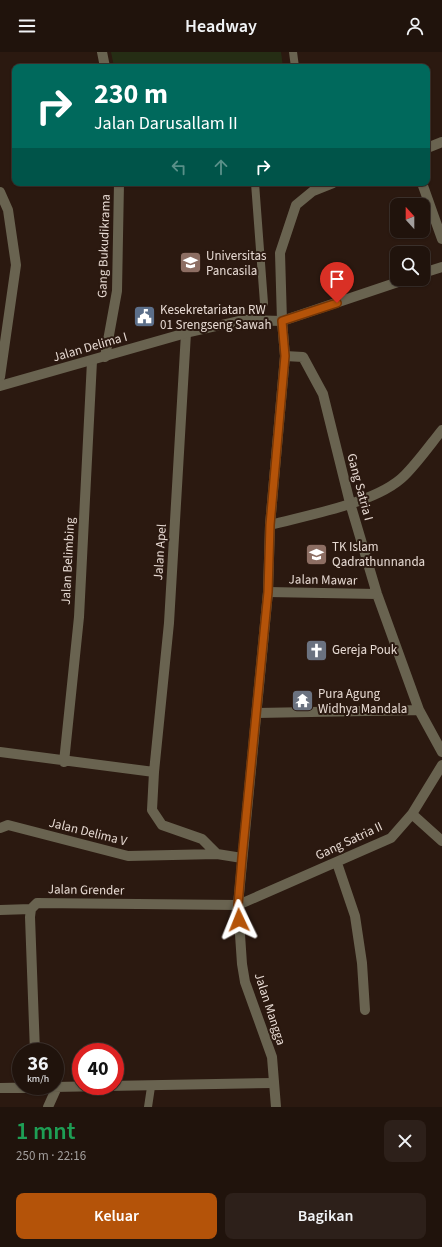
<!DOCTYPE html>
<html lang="id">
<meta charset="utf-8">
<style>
:root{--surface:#20130c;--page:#2d201a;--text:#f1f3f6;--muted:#a29e9d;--line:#3d322d;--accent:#b45309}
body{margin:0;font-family:"Source Sans 3",sans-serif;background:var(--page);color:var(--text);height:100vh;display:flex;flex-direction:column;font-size:15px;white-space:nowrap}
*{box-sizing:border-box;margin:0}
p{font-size:13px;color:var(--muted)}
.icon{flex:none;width:22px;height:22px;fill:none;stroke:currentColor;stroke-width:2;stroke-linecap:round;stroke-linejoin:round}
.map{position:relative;height:1055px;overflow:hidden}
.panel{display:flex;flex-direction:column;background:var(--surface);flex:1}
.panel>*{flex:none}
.guide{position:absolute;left:12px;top:12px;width:418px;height:122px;border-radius:8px;box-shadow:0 1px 3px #0004,0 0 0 1px var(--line);background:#00695c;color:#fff;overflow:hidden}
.needle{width:26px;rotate:339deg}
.fabs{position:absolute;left:390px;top:146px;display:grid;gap:8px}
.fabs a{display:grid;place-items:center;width:40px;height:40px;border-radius:8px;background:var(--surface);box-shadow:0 1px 3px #0004,0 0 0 1px var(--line);font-size:20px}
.speed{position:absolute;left:12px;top:991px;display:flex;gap:8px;font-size:20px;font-weight:700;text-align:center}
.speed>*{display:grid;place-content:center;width:52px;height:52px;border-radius:50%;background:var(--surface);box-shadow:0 1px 3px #0004,0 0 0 1px var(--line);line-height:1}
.speed small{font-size:10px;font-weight:400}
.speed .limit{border:6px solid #d22;background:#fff;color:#111}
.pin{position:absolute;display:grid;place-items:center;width:34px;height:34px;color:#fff;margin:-41px -17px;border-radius:50% 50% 50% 0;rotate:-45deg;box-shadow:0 0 4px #0007}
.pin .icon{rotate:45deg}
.me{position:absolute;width:44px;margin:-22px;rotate:358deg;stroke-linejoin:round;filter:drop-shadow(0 0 3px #0008)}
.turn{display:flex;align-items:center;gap:14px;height:84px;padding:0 16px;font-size:18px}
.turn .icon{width:52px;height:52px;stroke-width:2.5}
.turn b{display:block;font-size:28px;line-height:34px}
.lanes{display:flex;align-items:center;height:38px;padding:0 16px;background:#0003;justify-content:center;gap:20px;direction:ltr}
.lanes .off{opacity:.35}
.round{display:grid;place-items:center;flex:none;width:42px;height:42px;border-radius:8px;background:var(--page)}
.summary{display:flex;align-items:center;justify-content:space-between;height:68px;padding:0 16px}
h1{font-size:24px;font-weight:600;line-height:30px;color:#1e9e55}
.action{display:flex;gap:8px;margin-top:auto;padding:8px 16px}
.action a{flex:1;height:46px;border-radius:8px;background:var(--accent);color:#fff;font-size:16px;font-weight:600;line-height:46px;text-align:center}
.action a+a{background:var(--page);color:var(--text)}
header{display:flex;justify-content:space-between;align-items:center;height:52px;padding:0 16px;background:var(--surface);font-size:18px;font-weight:600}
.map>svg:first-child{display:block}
.green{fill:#252d14}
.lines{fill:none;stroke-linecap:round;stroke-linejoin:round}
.service{stroke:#696350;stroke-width:8}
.minor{stroke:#696350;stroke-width:10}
.tertiary{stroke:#696350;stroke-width:10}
.route-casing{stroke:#753606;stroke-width:10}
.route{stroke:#b45309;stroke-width:7}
.labels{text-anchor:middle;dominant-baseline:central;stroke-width:4;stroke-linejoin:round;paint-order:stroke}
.street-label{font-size:13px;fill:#e7dad3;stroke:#2b1910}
.poi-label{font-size:13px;fill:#e7dad3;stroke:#2b1910;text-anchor:start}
</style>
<header><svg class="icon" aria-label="menu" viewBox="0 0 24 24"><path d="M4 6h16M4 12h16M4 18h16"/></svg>Headway<svg class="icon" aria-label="person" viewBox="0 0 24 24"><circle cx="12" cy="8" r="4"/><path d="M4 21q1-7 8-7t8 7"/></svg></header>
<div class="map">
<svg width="442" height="1055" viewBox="0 0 442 1055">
<rect width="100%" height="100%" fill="#2b1910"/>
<path class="green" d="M111 0H281L283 15H114Z"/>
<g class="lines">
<path class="service" d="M293 0 295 15
M255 131 264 251
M148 1055 151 1035"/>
<path class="minor" d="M102 0 105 15
M427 96 442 90
M333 131 313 139 296 153 280 201 282 269 407 227
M422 131 442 187
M0 140 8 158 16 213 0 325
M423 221 442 215
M186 281 169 571 154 720 152 758 162 773 202 787 217 802
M285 304 303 305 323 342 350 451 377 542 419 658 442 700
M105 305 117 239 119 131
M270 473C307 463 378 451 405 423 418 410 430 393 442 378
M268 540 377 542
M257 661 419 658
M0 700 154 720
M64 710 79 565 92 309
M412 762 442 789
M0 776 8 773 128 804 217 802 242 806
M337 811 355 864 362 911 365 958
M0 858 31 857
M35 1000 30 865 31 857 37 851 238 853 391 786 412 762 442 713
M0 1036 274 1031
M48 1055 57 1035"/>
<path class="tertiary" d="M0 334 186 281 243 268 282 269 285 304 270 473 268 540 238 853 242 912 245 930 272 1005 276 1055"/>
</g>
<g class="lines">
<defs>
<path id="route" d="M239 868 238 853 242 806 268 540 270 473 285 304 282 269 337 251"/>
</defs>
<use href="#route" class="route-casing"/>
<use href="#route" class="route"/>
</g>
<defs>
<symbol id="university-square" viewBox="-11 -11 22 22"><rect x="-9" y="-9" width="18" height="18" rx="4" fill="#8d6e63" stroke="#2b1910"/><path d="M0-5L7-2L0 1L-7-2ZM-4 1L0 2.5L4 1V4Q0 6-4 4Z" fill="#fff"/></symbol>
<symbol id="civic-square" viewBox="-11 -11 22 22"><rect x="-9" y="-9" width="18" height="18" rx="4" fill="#5c6f8a" stroke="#2b1910"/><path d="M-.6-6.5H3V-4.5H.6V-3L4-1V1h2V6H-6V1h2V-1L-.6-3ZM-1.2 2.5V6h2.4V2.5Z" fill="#fff"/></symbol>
<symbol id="school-square" viewBox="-11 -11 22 22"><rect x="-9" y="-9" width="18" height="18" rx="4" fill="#8d6e63" stroke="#2b1910"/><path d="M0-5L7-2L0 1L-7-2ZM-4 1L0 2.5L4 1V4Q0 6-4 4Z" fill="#fff"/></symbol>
<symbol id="church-square" viewBox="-11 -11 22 22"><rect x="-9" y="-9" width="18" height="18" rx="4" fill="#6b7280" stroke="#2b1910"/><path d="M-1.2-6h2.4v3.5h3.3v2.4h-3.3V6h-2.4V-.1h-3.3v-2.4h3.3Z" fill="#fff"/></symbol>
<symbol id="temple-square" viewBox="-11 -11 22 22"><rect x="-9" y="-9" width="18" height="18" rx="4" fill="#6b7280" stroke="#2b1910"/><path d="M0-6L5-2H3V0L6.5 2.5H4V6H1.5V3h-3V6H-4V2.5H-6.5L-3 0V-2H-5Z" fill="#fff"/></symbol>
</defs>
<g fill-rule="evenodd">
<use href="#university-square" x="178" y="198" width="25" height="25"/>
<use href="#civic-square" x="132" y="252" width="25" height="25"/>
<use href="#school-square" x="304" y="490" width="25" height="25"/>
<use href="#church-square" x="304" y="586" width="25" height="25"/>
<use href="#temple-square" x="290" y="636" width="25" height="25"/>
</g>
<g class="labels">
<g class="street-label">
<text transform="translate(104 194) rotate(-88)">Gang Bukudikrama</text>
<text transform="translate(90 295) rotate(-16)">Jalan Delima I</text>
<text transform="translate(360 435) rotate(75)">Gang Satria I</text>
<text transform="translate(160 500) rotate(-86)">Jalan Apel</text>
<text transform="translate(68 509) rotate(-87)">Jalan Belimbing</text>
<text transform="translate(323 528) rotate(1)">Jalan Mawar</text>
<text transform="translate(88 780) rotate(14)">Jalan Delima V</text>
<text transform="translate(349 789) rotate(-25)">Gang Satria II</text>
<text transform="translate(86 838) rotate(1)">Jalan Grender</text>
<text transform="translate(270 957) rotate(72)">Jalan Mangga</text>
</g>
<g class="poi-label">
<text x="206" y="204">Universitas<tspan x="206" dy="15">Pancasila</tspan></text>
<text x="160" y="258">Kesekretariatan RW<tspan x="160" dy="15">01 Srengseng Sawah</tspan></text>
<text x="332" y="495">TK Islam<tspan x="332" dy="15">Qadrathunnanda</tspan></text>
<text x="332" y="598">Gereja Pouk</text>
<text x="318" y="642">Pura Agung<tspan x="318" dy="15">Widhya Mandala</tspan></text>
</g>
</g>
</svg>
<div class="fabs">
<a><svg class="needle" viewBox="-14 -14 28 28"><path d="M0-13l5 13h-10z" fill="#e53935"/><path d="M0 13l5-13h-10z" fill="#a29e9d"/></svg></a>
<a><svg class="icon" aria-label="search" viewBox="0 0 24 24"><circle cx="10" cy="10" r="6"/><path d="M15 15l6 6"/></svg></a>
</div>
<div class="speed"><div>36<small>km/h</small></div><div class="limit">40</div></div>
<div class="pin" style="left:337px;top:251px;background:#d93025"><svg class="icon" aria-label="arrive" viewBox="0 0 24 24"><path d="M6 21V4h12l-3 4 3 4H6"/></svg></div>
<svg class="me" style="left:239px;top:868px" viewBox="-20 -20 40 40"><path d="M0-17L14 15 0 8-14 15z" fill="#b45309" stroke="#fff" stroke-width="4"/></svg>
<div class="guide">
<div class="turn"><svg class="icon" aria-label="right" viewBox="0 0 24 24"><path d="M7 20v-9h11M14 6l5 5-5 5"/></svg><div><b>230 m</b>Jalan Darusallam II</div></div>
<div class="lanes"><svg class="icon off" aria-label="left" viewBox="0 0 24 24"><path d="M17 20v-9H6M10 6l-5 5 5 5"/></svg><svg class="icon off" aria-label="ahead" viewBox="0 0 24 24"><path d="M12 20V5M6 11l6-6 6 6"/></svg><svg class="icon" aria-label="right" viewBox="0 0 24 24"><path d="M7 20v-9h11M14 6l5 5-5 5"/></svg></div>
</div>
</div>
<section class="panel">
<div class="summary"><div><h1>1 mnt</h1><p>250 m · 22:16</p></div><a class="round"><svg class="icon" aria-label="close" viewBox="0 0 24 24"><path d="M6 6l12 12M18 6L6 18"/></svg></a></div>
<div class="action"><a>Keluar</a><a>Bagikan</a></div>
</section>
